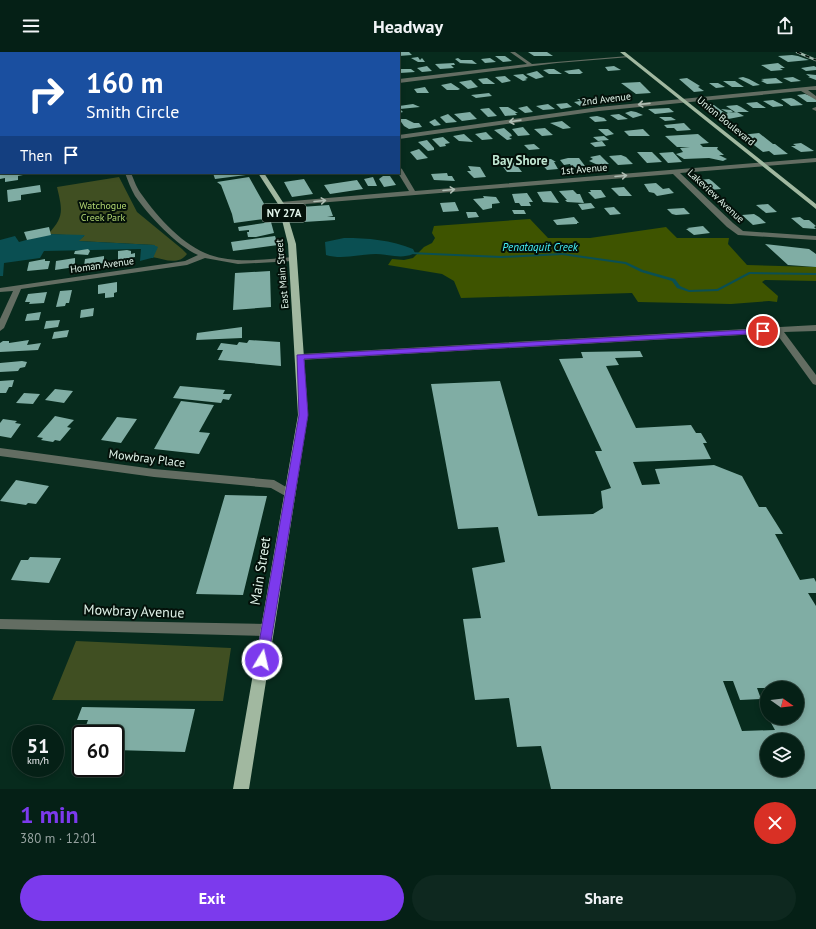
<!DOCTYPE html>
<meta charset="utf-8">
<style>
:root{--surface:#052016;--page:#0e281f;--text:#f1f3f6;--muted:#97a3a1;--line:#263e35;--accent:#7c3aed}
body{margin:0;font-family:"PT Sans",sans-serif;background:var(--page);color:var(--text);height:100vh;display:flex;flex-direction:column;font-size:15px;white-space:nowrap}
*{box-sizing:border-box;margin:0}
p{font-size:13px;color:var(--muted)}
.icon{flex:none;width:22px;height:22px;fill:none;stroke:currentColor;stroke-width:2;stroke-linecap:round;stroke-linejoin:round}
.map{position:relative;height:737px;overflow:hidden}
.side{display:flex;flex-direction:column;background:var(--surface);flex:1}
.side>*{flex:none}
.hud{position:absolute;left:0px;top:0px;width:400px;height:122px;box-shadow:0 2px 6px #0003,0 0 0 1px var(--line);background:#1a4fa0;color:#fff;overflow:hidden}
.needle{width:26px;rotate:104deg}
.tools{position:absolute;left:760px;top:629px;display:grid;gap:8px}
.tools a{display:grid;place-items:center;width:44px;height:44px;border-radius:50%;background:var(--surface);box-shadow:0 2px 6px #0003,0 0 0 1px var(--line);font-size:20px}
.speed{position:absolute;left:12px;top:673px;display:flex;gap:8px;font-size:20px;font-weight:700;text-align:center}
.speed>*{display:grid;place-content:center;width:52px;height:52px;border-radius:50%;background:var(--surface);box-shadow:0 2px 6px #0003,0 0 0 1px var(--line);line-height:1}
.speed small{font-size:10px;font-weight:400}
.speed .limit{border:2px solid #111;border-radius:6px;background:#fff;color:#111}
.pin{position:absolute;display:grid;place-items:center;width:34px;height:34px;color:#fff;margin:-17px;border:2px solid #fff;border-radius:50%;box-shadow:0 1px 4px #0007}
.me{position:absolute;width:44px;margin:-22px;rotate:9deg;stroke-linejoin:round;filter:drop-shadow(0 0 3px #0008)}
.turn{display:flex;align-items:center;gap:14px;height:84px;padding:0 20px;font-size:18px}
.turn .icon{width:52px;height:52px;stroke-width:2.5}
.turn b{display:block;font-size:28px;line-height:34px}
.then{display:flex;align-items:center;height:38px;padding:0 20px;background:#0003;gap:8px;font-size:15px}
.round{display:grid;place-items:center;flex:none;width:42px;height:42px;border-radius:21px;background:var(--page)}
.head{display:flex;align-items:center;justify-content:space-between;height:68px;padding:0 20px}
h1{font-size:24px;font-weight:700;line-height:30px;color:var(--accent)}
.button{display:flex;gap:8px;margin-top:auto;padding:8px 20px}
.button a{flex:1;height:46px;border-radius:24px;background:var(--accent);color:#fff;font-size:16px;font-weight:700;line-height:46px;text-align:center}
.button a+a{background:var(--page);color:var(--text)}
header{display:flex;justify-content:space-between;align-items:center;height:52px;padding:0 20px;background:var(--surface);font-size:18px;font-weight:700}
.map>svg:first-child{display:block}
.green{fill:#404f22}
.forest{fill:#3e5400}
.water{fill:#0a4f52}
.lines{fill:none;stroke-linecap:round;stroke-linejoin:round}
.stream{fill:#0a4f52;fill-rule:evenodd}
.building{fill:#80ada4;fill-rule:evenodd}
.minor{fill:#636d62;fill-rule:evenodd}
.major{fill:#a1b8a0;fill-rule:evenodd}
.rail-casing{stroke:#9db6aa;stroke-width:2.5}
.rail{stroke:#04110a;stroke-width:1.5;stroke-dasharray:4.5;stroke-linecap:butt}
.oneway{stroke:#afbeb4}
.route{fill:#7c3aed;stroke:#51269a}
.labels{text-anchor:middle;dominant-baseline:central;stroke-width:4;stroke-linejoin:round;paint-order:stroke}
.far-street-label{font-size:10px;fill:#e1f4ea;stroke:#04110a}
.far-park-label{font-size:10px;fill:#b2d570;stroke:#04110a}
.shield{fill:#04110a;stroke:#9fb0a7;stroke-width:1}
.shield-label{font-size:11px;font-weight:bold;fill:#e1f4ea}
.far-water-label{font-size:11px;font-style:italic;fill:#48f2fa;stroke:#04110a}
.street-label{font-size:12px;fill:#e1f4ea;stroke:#04110a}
.far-district-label{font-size:13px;font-weight:bold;fill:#c0e7d2;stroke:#04110a}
.near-street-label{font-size:14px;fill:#e1f4ea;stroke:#04110a}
</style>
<header><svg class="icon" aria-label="menu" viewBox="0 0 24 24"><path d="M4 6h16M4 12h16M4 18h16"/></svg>Headway<svg class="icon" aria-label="share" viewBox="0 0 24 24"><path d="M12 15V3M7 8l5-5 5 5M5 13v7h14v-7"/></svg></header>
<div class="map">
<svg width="816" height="737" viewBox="0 0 816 737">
<rect width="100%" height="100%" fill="#072b1d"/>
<path class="green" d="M119 125 137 160 182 197 187 202C178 214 164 207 152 205L154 193 78 189 84 184 48 182C65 165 62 157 57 135Z
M76 589 231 596 223 649 52 648Z"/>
<path class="forest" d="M530 167 548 186H590L666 175 677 186H729L728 192 747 213 816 215V229L765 228 762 230 778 244 777 250 769 249 731 252 638 250 632 241 461 246 454 229 442 222 388 213 392 207 404 208 413 206 424 195 432 191 435 186 432 181 434 174Z"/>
<path class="water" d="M48 182 85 183 79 189 155 193 153 205H155L140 209 141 197 44 199 40 206 4 211 3 224H0V188L15 184 19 190Z
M344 186C368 186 391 188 413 197L415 201C402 208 389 202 376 202 359 202 343 208 326 203L325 190Z"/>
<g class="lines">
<path class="stream" d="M147 194H156L158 195 153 206H152L150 205 154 196H147Z
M409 200 501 204 562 201 626 210 643 218 675 227 680 234 689 238 717 237 749 220 816 221V223L750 222 718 239 689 240 677 236 672 229 641 220 625 212 562 203 501 206 410 202H409Z"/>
</g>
<path class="building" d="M399 0H409L412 3 399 4Z
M528 0H547L553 4H534Z
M792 3 798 4 809 8 788 10 778 4Z
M495 4H505L512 9 503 10Z
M418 5 420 8 422 6 425 10H418L411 6Z
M458 6 461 8H472L477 12 458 11H460L455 7Z
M490 6 496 10 485 11 481 7Z
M454 11 455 13H451L454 16 440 17 435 12Z
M778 11 785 16H780L783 18 771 19 761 13Z
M427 14 432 19 422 20 417 16Z
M614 14 621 18 608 19 605 15Z
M814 14 816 15V18L806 19 801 16Z
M399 17H411L415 20 400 21Z
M549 17H554L562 22H549L543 18Z
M579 17 583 21H580L582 22H569L564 19Z
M537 19 544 25 536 27 526 22Z
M523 22 528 26 525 27 527 28 523 29 513 23Z
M806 22 816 23V28L808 25H810Z
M505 24 511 29 502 31 495 25Z
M743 25 749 27 760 33 753 34 738 26Z
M793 25 801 29 791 30 783 26Z
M487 26 494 31 495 32H483L478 27Z
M687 26 700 34 698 35 704 39 694 40 679 27Z
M776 26 783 31 767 32 761 29 764 28 761 27Z
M471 28 478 35 468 37 459 30Z
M723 29H735L744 35H732Z
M640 30 651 41 636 42 621 31Z
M451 31 460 37H458L460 38H447L441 33Z
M709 31H718L725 35 716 36Z
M425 35 429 41H417L414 37Z
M489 41 492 44 476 46 471 43Z
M805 42 816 46V50H807L797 43Z
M791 46 794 47 803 53 791 54 781 47Z
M577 47H583L591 52 580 54 574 50 580 49Z
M773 48 783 53V54L773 55 763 49Z
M757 50 766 56H753L746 51Z
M567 51 572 55 561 57 556 52Z
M413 52 420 55 400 57 403 60 399 61V54Z
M548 52 555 57 543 58 536 54Z
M714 53 726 62 728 61 721 57 731 58 733 60 728 61 737 60 744 64 723 68 704 54Z
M737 53 741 55 749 60H735L726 54Z
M527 54 533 60 525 61 518 56Z
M499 55H508L518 61H515L517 63 505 64Z
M489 56 497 64 488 65 480 57Z
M669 56 674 60 655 62 648 57Z
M631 59 636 60 643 63 633 66 625 61Z
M470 60 477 67 462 69 454 62Z
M448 62 457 70 446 71 440 65Z
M619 62 628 67 618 68 610 63Z
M597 64 604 66 607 69 595 70 589 65Z
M659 65H671L676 68 665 69Z
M399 67H406L414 71H419L422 75 409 77 404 74Z
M435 67 441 73 434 74 429 70Z
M562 69 571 76 563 77 550 71Z
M684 71 691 78 677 79 674 76H667L664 73Z
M523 75 530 83 518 84 512 77Z
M504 76 511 82 512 84 509 85 512 87 507 88 494 78Z
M545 76 553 83 542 84 534 77Z
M598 77H608L614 82 606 84Z
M643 77 650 84H629L624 79Z
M486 80 493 87 482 88 475 82Z
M759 81 773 92H769H775L788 102 774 103 769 99 763 100 741 83Z
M464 82 473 90 459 89 453 84Z
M698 82 709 91 700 92 703 95H718L717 97 724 103H719L727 107 723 109 709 106 684 107 676 102 683 100 680 96 690 95H677L665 84Z
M604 84 609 88 598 89 593 85Z
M443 85 450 91 445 92 446 94 440 95 432 87Z
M427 88 434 96V98L428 99 418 90Z
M602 89 606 94 595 95 590 91Z
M801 91 806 94 814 99 801 100 791 94H796L793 92Z
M534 92 540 97 529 98 524 93Z
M419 97 428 106 417 108 410 100Z
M637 100H652L662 110 647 111Z
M673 100 682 110 668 111 659 101Z
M600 103 609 112 598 113 589 109 593 107 590 105Z
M621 103 626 105 633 112 618 113 609 104Z
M568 106H579L585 114 572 116 570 112 564 113 560 108Z
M551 107 556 110H554L558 117 547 118 538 108Z
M509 110 515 111 522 120H507L500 111Z
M468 114 480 115 486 125 474 126 467 119H471Z
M4 121H23V123L18 124V128L5 130V126L0 127V122Z
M213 121H245L246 123 215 127Z
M447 121 448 124H452L455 129 434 128 431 122Z
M383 124H390L396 133 384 135 379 127Z
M249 125 267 157 270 164 263 165 264 167 234 171 232 162 221 133 217 130Z
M373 125 377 134H368L364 127Z
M304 127 313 142 292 145 284 130Z
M709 127 712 129 721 137 709 138 699 128Z
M357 128 363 137 330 142 324 133Z
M656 131 663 137 669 136 674 141 657 144 654 141 649 140 644 132Z
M40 133 41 140 21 143V148L8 150 7 138Z
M624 135 632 144H619L611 136Z
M573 138 577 142H580L584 151 567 150 565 148H567L559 139Z
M590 138H601L606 145 595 147 588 140H591Z
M551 139 559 151 543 150 537 140Z
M527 141 533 150H529L531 154H521L519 151H515L512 142Z
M483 144 496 145 500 151 492 152V156L483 158 473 147 484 146Z
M455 150 459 159 443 160 440 151Z
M591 151 595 156 582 158 578 152Z
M768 152 777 160 766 161 756 153Z
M329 153 333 164 327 165H335V168L304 170 301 155Z
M614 155 621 162 610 163 604 156Z
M684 156 690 162 676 163 672 162 667 157Z
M512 158H524L526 162H514Z
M466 160H476L479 165 468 166Z
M754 162 759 165 766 171 753 173 742 163Z
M574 165 579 171H577V172L557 173 553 168Z
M800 165 804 168H809L816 174 814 175 816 177 803 176 791 166Z
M271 170 274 181 256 185H248L247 180H249V178L239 179 238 175Z
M703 174 710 181 694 183 686 177H689L687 176Z
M49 175 51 183 27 188 24 180Z
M275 184 278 193 233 199 231 190Z
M765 192 809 197 816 202V215L788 213Z
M88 197 90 199 88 203 74 202 75 199Z
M127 198 131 199V202L135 201V205L118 208V199Z
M104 204V211L84 214 85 207Z
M75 206V215L55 218 56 209Z
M45 207V209H50L48 217 27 219 29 210Z
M270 219 271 255 233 258 235 221Z
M117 230V240L114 241V245L105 246V241L98 242V233Z
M72 238 69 251H66L65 254 56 255 60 239Z
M47 240 44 251 29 252 30 250H25L28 242Z
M94 256 93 264 80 266 81 258Z
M41 260 39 268 25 269 27 262Z
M60 268 58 275 44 277 46 269Z
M242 275V286L196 288 197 281Z
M69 278 67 285 52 287 54 280Z
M29 288 27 293 41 291 38 298 0 300V291L3 289H9V291Z
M249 288 280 290 281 314 218 308 223 298H217L221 291 237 293 239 290 247 291Z
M640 299 643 305 615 306 619 313 606 314 636 376 691 373 696 381H701L707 391H703L711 407 633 410 642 433 660 432 655 417 714 413 742 424 759 455H766L783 482H775L800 528 814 526 816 530V541H808L816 554V737H551L541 694 517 695 509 646 475 648 463 567 481 566 472 516 505 510 498 475 458 477 431 332 500 329 538 464 593 462 603 456 601 439 611 436 595 399H602L559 307 583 306 581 300ZM723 629H733L740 648 761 647 757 636H797V666H779L780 668 770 669 775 678 742 679ZM767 688H797V718H767Z
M22 309 27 310 25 315 20 316 18 319 0 320V311Z
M14 328 12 335H9L6 341H0V329Z
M180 334 225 338 223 342H232L229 348 223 347 221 351 173 346Z
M55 337 73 339 64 351 45 348Z
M24 341 40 342 33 352 16 351Z
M181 349 214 353 199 380 210 381 199 402 154 397Z
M55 364 74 368 67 375 71 376 60 389 55 388 53 390 41 388 43 386 37 385Z
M117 365 137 367 121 391 101 388Z
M3 367 17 369 15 371 21 372 11 386 0 384V371Z
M16 428 49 434 36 452 28 451 26 453 0 449Z
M225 443 267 444 243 543 196 542Z
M30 505 61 506 49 531 11 528 21 508H28Z
M82 655 195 657 185 700 115 698V682H83L88 668H77Z"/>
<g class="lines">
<path class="minor" d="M43 0H48V1H43Z
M84 0H96L84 1Z
M510 0H515L532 12 628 4 630 5 557 11 399 31V27L527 12Z
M816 34V38H808L816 44V48L801 39 599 59 399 87V83L599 55Z
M816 55V59L812 57 813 56Z
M0 84H1V88H0Z
M816 106V110L680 121 733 171 743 179 816 184V188L738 183 727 175 673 122 281 154 278 152 281 150 409 139 398 121 399 115 402 117 415 139Z
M125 121H131C134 128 137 137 142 143 158 166 184 194 210 203 236 212 267 207 293 205L297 207 293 209 238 212 205 206 187 213 21 237 4 276 0 279V267L13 239 0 240V236L185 209 198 203C176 193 149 164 135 144 131 137 128 129 125 121Z
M816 273V279L784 280 816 323V333L813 332 776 281 300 308 295 305 300 302Z
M0 396 154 417 274 428 293 439 295 442 293 445 289 446 271 436 154 425 0 404Z
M0 567 267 572 272 574 274 578 272 582 267 584 0 577Z"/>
<path class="major" d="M158 0H163V1H158Z
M319 0H334L319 1Z
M620 0H625L816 152V157Z
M258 121H264L284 152 296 192 308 363 249 737H233L298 363 288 192 278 152Z"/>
<defs>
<path id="rail" d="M797 0 816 8"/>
</defs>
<use href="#rail" class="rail-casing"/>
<use href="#rail" class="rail"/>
</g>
<defs><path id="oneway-shaft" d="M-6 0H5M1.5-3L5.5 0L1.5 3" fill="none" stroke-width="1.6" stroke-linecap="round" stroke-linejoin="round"/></defs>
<g class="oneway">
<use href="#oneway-shaft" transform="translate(644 52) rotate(174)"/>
<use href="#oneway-shaft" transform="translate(515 69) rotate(172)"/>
<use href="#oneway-shaft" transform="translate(621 124) rotate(-5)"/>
<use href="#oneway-shaft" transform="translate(449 138) rotate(-5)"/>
<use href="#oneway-shaft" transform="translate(320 149) rotate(-5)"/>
</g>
<path class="route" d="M763 277H766V281L304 307 308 363 268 608 266 612 262 614 258 612 256 608 299 363 297 303Z"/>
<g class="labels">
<g class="far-street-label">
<text transform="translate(606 47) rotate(-7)">2nd Avenue</text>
<text transform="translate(726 69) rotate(39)">Union Boulevard</text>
<text transform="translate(584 117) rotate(-5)">1st Avenue</text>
<text transform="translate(716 144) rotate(43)">Lakeview Avenue</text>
<text transform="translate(102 213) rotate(-8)">Homan Avenue</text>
<text transform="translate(282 222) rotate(-95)">East Main Street</text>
</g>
<g class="far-park-label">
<text x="103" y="153">Watchogue<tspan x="103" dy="12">Creek Park</tspan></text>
</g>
<rect class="shield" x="262" y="152" width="44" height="18" rx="3"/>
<g class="shield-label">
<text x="284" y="161">NY 27A</text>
</g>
<g class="far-water-label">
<text x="540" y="195">Penataquit Creek</text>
</g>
<g class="street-label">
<text transform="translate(147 406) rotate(7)">Mowbray Place</text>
</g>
<g class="far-district-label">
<text x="520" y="108">Bay Shore</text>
</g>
<g class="near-street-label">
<text transform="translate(260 519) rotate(-81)">Main Street</text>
<text transform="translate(134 559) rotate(2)">Mowbray Avenue</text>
</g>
</g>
</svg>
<div class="tools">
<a><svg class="needle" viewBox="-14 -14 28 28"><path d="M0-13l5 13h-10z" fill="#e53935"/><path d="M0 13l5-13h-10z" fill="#97a3a1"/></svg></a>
<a><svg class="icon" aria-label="layers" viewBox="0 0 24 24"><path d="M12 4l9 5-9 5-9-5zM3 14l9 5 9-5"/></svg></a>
</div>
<div class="speed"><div>51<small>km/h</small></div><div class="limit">60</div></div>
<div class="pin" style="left:763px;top:279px;background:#d93025"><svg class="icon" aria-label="arrive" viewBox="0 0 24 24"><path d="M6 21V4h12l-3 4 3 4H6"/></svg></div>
<svg class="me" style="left:262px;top:608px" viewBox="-20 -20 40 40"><circle r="17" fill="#7c3aed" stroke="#fff" stroke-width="3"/><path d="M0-11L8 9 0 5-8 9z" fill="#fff"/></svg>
<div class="hud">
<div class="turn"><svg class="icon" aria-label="right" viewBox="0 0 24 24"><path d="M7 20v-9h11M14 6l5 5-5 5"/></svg><div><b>160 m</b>Smith Circle</div></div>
<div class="then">Then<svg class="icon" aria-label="arrive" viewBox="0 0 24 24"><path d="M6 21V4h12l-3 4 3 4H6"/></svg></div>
</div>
</div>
<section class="side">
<div class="head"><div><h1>1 min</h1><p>380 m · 12:01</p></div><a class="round" style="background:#d93025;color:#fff"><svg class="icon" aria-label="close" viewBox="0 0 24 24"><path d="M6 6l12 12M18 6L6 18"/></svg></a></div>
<div class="button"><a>Exit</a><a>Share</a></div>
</section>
